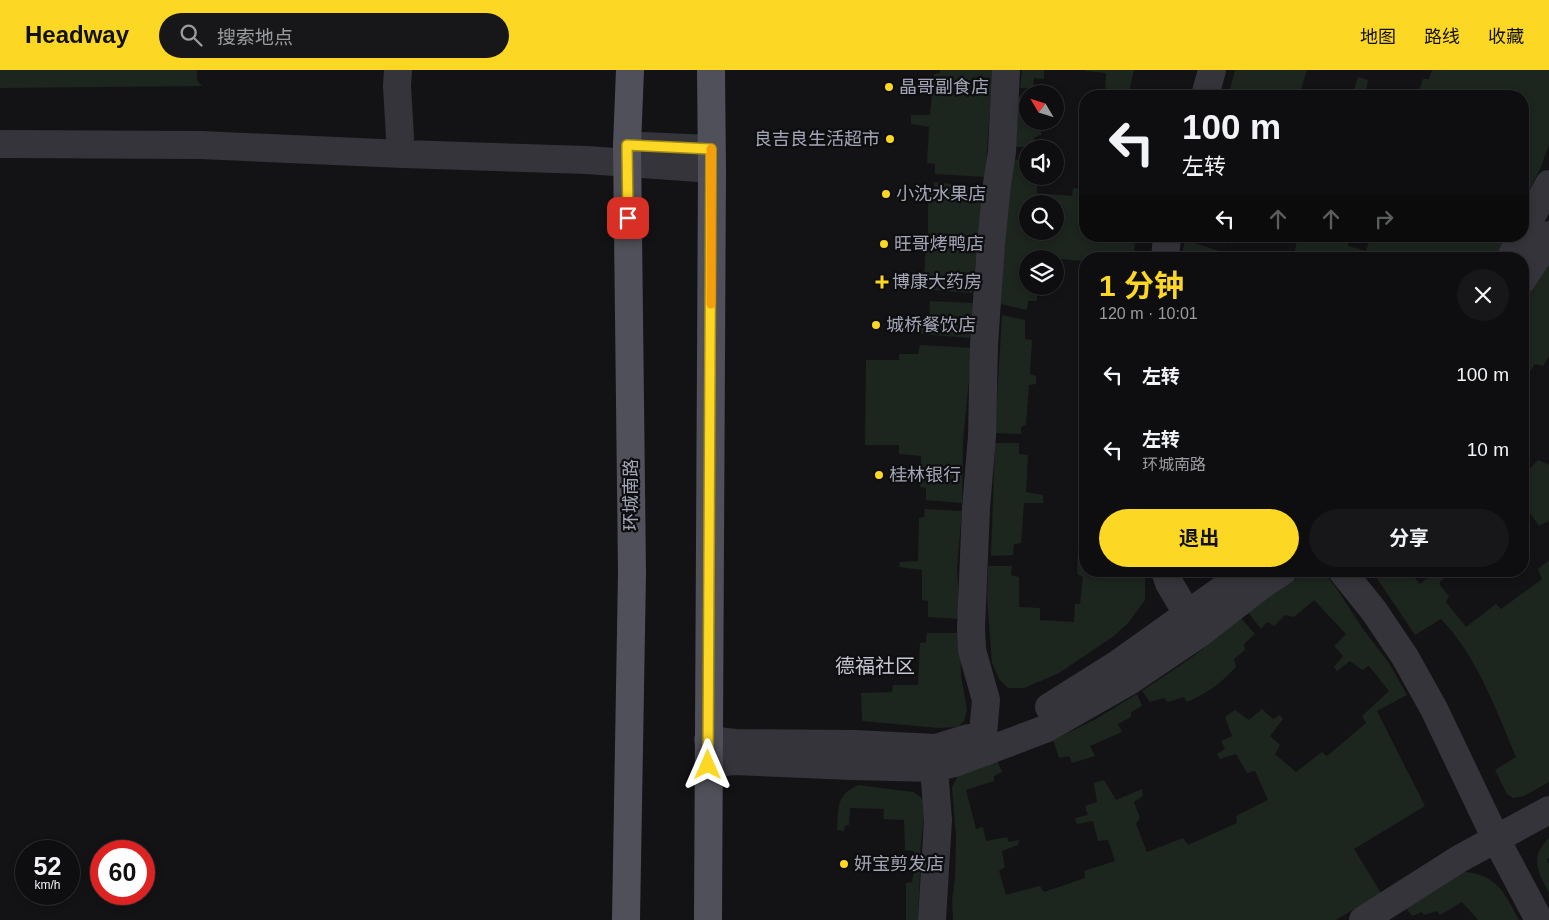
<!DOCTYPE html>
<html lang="zh">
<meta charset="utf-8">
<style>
:root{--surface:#0e0e10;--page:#171719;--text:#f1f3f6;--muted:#9b9c9f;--line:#2e2e30;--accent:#fcd723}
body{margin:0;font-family:Arial,"Noto Sans SC",sans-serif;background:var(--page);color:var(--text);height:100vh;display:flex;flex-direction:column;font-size:19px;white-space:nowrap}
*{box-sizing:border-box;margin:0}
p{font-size:16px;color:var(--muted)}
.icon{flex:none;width:28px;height:28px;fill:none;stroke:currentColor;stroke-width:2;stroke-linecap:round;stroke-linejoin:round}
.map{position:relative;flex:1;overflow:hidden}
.drawer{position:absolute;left:1079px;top:182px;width:450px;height:325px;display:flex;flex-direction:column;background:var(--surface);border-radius:20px;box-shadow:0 2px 8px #0003,0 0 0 1px var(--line)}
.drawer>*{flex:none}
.top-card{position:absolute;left:1079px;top:20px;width:450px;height:152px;border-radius:20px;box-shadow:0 2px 8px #0003,0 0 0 1px var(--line);background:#0e0e10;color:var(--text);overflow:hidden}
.needle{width:32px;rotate:308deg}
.fabs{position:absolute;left:1019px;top:15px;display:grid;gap:10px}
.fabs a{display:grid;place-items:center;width:45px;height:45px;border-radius:50%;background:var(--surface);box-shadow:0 2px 8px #0003,0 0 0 1px var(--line);font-size:25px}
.speed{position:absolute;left:15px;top:770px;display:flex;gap:10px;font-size:25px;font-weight:700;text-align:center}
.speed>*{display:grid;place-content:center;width:65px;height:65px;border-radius:50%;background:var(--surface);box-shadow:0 2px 8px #0003,0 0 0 1px var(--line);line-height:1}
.speed small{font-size:12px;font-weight:400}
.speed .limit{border:8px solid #d22;background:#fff;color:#111}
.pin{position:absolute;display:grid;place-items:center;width:42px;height:42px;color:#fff;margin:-21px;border-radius:10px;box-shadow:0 2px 8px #0006}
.me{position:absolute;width:55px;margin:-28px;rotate:0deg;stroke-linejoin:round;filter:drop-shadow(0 0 4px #0008)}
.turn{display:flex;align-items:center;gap:18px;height:105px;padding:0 20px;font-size:22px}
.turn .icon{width:65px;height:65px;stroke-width:2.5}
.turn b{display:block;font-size:35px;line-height:42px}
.lanes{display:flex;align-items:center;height:48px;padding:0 20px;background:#0003;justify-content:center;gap:25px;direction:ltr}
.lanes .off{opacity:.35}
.round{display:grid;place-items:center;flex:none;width:52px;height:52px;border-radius:26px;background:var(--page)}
.head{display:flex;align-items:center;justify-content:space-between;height:85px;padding:0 20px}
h1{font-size:30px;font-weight:700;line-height:38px;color:var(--accent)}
.primary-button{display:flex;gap:10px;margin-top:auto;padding:10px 20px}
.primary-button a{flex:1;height:58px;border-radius:30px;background:var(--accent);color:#111;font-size:20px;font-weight:700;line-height:58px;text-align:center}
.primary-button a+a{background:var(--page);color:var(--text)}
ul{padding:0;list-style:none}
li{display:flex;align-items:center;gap:15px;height:75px;padding:0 20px}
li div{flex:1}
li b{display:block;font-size:19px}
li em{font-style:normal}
header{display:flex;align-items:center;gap:30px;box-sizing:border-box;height:70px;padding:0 25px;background:var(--accent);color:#111}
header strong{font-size:24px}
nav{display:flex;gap:28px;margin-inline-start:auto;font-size:18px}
.search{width:350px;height:45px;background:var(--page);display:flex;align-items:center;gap:12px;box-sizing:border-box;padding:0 18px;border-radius:28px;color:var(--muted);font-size:19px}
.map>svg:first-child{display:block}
.green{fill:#1d251f;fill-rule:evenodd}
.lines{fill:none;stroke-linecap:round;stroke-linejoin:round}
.minor{stroke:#34343a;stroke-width:28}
.major{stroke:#4f5059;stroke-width:28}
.route-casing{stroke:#a48c17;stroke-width:12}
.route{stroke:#fcd723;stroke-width:9}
.slow{stroke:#f59e0b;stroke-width:9}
.poi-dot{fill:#fcd723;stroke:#0e0e10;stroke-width:2}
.labels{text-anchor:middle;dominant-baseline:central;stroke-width:4.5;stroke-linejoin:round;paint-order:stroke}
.poi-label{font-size:18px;fill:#a3a6b6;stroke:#0e0e10;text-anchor:start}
.street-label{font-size:18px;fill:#a3a6b6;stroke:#0e0e10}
.quarter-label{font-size:20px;fill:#c5c6d2;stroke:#0e0e10}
</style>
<header>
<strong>Headway</strong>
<div class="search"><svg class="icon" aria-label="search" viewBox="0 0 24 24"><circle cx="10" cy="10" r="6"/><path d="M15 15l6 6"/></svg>搜索地点</div>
<nav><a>地图</a><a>路线</a><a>收藏</a></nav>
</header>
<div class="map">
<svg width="1549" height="850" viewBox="0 0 1549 850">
<rect width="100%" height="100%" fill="#131315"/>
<path class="green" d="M0 0H197V10L202 16 0 18Z
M940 0H993L985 107 935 104V94L927 93 929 57 911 54V45H930L934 4 940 3Z
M1022 0H1044V9L1034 8 1033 18H1020Z
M1085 0H1134L1128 26H1105L1106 3 1085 1Z
M1235 0H1307L1299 26H1228Z
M1432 0H1549V75L1540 99 1523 133 1522 26H1417L1423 9H1429Z
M1358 7 1368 10 1366 20 1387 26H1352Z
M1017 27H1027L1028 51H1042L1041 65 1035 67 1033 77H1015Z
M1027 89 1028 106H1038L1037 123 1072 126 1073 118 1085 119V166H1135L1134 189H1085V191L1059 189 1056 196H1055V189H1028V216H1037V231H1028L1027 240 1001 234 1003 176 1011 90ZM1028 134H1055V161H1028Z
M934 112 985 118 972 223 930 220 931 210 924 209 926 175 920 173 919 165 928 163V125L935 123Z
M1203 166H1235L1228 167 1225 174Z
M1281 166H1338L1348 169V176L1366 181 1371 166H1506L1495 189H1293L1297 171Z
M1185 170 1222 182 1221 189H1181Z
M1549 183V286L1543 296 1535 294 1527 306 1523 305V229Z
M930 231 973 233 970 268 921 264 920 248 929 249Z
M1002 245 1025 250V269L1032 270 1030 304 1036 306V314L1029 315 1026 355 1021 357V364L995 363Z
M920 275 972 278 963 372 962 433 926 430V418L920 417 921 386 899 384V375H865L866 290H899V284H918Z
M995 373H1019V384L1028 385 1026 422 1043 425V433H1024L1021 473 1014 474 1013 485 991 486Z
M1538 390 1549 395V452L1548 451 1539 456 1527 439 1522 442 1523 404 1524 405Z
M1082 417H1085V447L1081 446Z
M925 439 962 441 957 497 960 549 928 547V531L922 530V500L899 497 900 492 918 491 919 448 924 447Z
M1085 477V501H1145V530L1128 553 1114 566 1059 603 1024 618H1008L999 609 992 593 987 527 988 496H1012L1011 505 1019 507V537L1040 538V550L1074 552 1075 534H1080L1083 507 1077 504 1078 478Z
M1549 490V712L1524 726 1513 728 1507 724 1495 700 1516 687C1496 640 1477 586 1441 549L1415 565 1372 501H1409L1420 514 1436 501H1444L1447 504 1439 514 1449 526 1446 532 1466 557 1496 534 1501 539 1542 509 1538 499Z
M1318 501 1326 505 1335 516 1363 559 1389 593 1407 625 1377 641 1425 736 1354 779 1381 823 1336 850H953L952 830 955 809 956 766 952 717 959 704 996 688 1002 702 994 706V711L966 720 976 759 983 757 986 771 1007 767 1009 772 1019 770 1018 775 1002 781 1005 797 999 801 1006 825 1040 816 1044 822 1085 808 1084 801 1115 791 1108 770 1098 771 1093 751 1077 754 1075 748 1088 745 1085 736 1097 732 1094 713 1104 710 1116 730 1142 719 1143 726 1134 732 1140 748 1136 754 1147 782 1183 768 1188 775 1237 753 1236 746 1268 730 1255 701 1247 703 1236 684 1220 689 1217 684 1225 679 1221 671 1232 666 1225 647 1235 640 1249 650 1262 639 1273 649 1280 645 1283 649 1270 666 1280 675 1275 684 1296 702 1322 682 1327 686 1366 653 1362 646 1389 621 1369 596 1362 600 1350 591 1337 601 1334 597 1343 586 1334 576 1346 564 1314 530 1294 547 1285 545 1274 556 1267 552 1261 559 1247 541 1306 502Z
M1241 548 1255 564 1244 574 1245 580 1234 589 1236 597C1219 615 1209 622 1187 632L1184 627 1168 632 1164 628 1150 632 1142 621 1191 588Z
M927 563H960L961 606 967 640 964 651 958 657 938 658 862 651 861 623 892 622 893 615H918L920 573 926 572Z
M1137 624 1142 636 1131 642V647L1118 654 1122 662 1090 676 1095 686 1072 693 1069 686 1059 688 1053 670 1096 649Z
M858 715 913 722C920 726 924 729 925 737L919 792H914V781L905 780 904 750 883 749 884 739 850 738 849 755 845 756 844 761 837 760C839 738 835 726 858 715Z
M1549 768V788L1547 789 1549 794V823C1538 802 1529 787 1549 768Z
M914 799H920L918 850H906V813L912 812Z
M1464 802C1497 804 1505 824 1519 850H1478L1462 832 1440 845 1437 841 1424 845 1422 842 1412 846 1405 837 1452 805Z"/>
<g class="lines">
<path class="minor" d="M398 0 397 16 400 67
M1205 26 1212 0
M0 74 201 75 403 84 587 90 712 99
M642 76 711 79
M1522 164 1549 114
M1165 189 1167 166
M1510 189 1521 166
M1522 210 1538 186 1549 165
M1165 501 1169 513 1197 560
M1342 501 1374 541 1405 587 1434 639 1496 769 1539 850
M1049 637 1119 593 1248 501
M708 670 735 673 855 674 936 678 969 668
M985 682 983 664 986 630 972 580 971 558 976 438 982 366 984 274 991 174 997 114 1002 82 1006 0
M708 695 733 691 851 696 934 698 955 693 1045 659 1131 610 1199 564 1262 515 1283 501
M932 850 938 750 934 698 936 679
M1363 850 1459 789 1549 740"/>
<path class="major" d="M626 850 632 503 627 75 630 0
M708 850 712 99 711 0"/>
</g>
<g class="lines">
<defs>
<path id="route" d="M628 148 627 75 711 79 708 695"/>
</defs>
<use href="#route" class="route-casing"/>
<use href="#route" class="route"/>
<path class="slow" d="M711 79V234"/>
</g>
<g class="poi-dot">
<circle cx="889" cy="17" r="5"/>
<circle cx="890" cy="69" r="5"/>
<circle cx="886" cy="124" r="5"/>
<circle cx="884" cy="174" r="5"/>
<path d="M879.5 204.5h5v5h5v5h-5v5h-5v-5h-5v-5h5z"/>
<circle cx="876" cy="255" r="5"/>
<circle cx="879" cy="405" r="5"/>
<circle cx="844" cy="794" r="5"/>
</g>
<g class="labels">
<g class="poi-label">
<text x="899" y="17">晶哥副食店</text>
<text x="880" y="69" text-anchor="end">良吉良生活超市</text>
<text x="896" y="124">小沈水果店</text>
<text x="894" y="174">旺哥烤鸭店</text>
<text x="892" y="212">博康大药房</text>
<text x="886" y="255">城桥餐饮店</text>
<text x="889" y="405">桂林银行</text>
<text x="854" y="794">妍宝剪发店</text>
</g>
<g class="street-label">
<text transform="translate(631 425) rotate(-90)">环城南路</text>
</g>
<g class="quarter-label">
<text x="875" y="596">德福社区</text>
</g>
</g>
</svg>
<div class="fabs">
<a><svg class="needle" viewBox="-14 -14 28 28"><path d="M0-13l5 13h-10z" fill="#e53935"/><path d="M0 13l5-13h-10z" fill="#9b9c9f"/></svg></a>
<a><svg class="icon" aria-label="sound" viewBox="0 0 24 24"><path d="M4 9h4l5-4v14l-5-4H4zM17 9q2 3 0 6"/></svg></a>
<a><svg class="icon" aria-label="search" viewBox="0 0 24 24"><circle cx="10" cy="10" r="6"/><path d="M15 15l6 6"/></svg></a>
<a><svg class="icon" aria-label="layers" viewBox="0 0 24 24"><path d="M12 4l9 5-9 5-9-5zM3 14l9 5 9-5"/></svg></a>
</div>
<div class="speed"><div>52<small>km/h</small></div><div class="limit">60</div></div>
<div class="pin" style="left:628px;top:148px;background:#d93025"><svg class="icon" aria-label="arrive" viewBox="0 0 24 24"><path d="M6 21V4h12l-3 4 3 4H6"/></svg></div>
<svg class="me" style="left:708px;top:695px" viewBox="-20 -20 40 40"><path d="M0-17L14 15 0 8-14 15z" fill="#fcd723" stroke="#fff" stroke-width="4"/></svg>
<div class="top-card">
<div class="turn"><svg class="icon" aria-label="left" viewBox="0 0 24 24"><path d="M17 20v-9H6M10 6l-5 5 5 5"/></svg><div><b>100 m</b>左转</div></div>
<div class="lanes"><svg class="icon" aria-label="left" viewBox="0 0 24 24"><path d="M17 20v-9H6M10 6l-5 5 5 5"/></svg><svg class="icon off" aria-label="ahead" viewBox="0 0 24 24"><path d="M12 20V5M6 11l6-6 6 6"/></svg><svg class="icon off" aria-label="ahead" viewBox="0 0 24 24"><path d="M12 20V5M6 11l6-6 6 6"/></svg><svg class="icon off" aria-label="right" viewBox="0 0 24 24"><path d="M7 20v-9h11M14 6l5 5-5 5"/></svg></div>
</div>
<section class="drawer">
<div class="head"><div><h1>1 分钟</h1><p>120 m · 10:01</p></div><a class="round"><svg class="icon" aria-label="close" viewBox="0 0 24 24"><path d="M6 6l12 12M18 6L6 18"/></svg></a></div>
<ul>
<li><svg class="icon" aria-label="left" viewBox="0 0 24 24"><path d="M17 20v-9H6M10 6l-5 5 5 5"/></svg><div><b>左转</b></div><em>100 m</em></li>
<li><svg class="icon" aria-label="left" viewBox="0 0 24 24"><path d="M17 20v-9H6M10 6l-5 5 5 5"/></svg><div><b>左转</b><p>环城南路</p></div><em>10 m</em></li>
</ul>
<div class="primary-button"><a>退出</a><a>分享</a></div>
</section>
</div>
